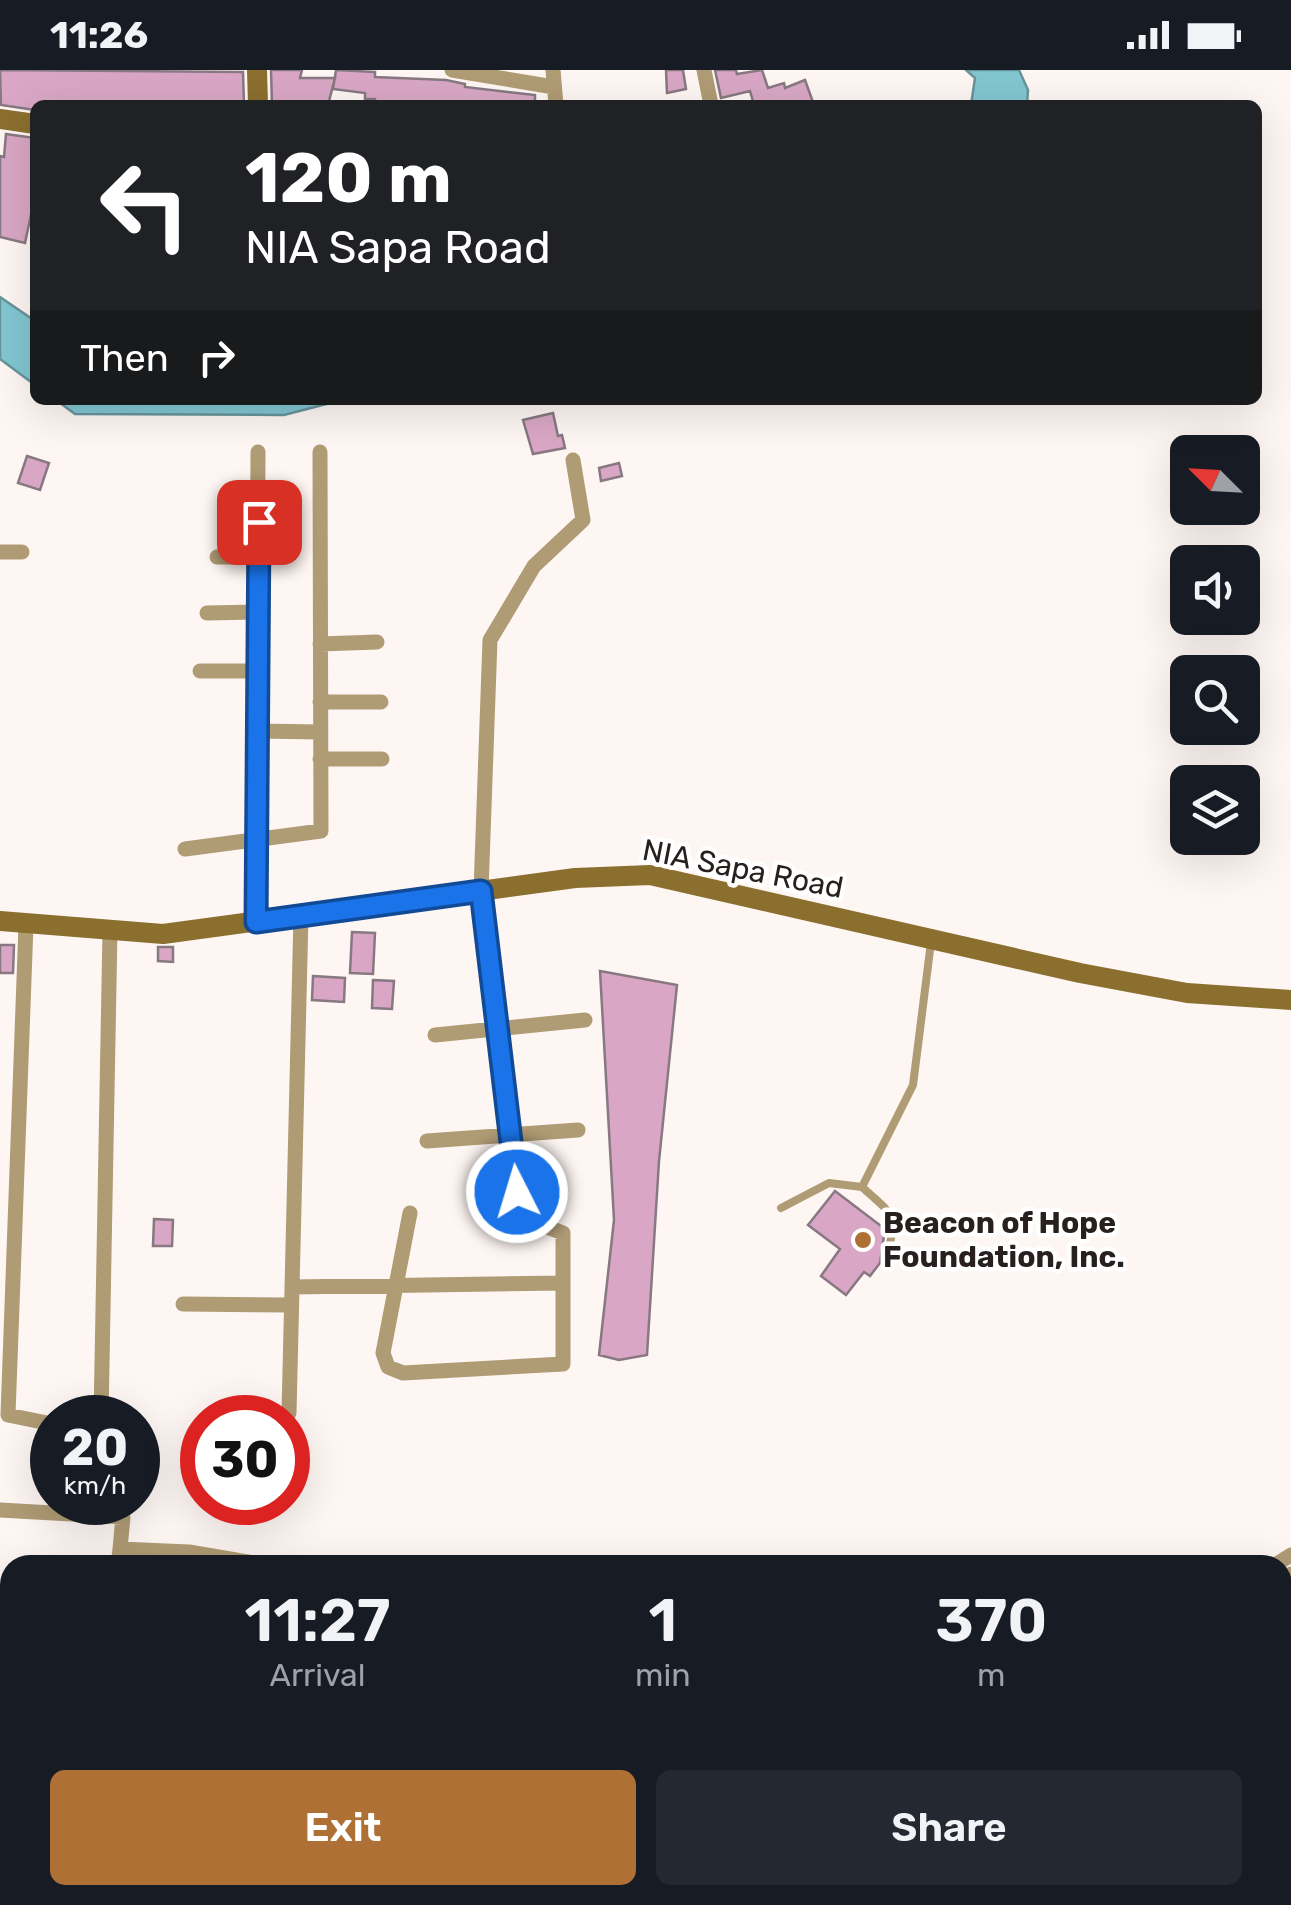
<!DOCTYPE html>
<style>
:root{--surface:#171b24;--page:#242831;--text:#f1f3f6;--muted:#9ea1a6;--accent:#ae7035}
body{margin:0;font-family:Rubik,sans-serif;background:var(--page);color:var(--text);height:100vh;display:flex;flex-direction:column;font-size:38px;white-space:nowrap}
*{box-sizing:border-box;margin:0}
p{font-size:32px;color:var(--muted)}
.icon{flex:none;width:55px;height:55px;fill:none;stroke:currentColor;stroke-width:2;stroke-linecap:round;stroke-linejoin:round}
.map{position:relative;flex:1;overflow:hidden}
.side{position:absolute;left:0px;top:1485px;width:1292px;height:350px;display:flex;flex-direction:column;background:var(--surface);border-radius:30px 30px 0 0;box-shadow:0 10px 40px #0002}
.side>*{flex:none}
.banner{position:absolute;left:30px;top:30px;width:1232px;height:305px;border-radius:15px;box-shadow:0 10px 40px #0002;background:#202124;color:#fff;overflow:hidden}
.needle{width:65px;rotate:294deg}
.controls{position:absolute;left:1170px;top:365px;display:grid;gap:20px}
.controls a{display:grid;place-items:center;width:90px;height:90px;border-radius:15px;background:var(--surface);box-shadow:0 10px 40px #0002;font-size:50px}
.speed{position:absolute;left:30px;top:1325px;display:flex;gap:20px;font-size:50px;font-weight:700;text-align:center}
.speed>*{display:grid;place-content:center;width:130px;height:130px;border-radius:50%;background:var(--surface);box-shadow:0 10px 40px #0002;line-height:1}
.speed small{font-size:25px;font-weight:400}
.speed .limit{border:15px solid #d22;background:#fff;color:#111}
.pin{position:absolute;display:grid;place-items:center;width:85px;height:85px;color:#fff;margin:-42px;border-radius:20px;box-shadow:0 5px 15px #0006}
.me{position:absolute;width:110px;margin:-55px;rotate:355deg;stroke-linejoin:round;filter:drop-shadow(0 0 8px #0008)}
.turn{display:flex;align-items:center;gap:35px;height:210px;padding:0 50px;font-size:45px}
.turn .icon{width:130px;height:130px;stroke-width:2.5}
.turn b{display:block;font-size:70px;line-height:85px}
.then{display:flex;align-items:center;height:95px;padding:0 50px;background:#0003;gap:20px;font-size:38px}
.eta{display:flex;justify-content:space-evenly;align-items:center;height:170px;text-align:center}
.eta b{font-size:60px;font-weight:600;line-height:70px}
.primary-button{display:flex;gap:20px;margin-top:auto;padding:20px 50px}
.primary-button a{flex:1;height:115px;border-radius:15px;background:var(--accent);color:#fff;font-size:40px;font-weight:600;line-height:115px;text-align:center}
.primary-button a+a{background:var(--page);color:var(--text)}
.status{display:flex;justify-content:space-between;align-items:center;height:70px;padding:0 50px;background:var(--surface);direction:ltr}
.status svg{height:28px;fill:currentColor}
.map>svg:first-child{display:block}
.water{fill:#82c6d1;stroke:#67949b;stroke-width:2.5}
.building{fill:#d9a7c5;stroke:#877881;stroke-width:2.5}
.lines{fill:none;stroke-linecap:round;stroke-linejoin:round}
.lane{stroke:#af9b74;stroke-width:8}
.street{stroke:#af9b74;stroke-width:15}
.secondary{stroke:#8b6f2f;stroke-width:20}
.route-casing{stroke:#114b97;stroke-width:25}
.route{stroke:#1a73e8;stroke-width:18}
.poi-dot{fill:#ae7035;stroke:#fff;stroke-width:4}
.labels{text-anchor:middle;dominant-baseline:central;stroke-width:9;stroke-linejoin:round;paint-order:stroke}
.street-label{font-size:30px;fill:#27201e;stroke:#fff}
.poi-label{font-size:30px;font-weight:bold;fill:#27201e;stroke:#fff;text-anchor:start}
</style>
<div class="status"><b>11:26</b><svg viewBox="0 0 49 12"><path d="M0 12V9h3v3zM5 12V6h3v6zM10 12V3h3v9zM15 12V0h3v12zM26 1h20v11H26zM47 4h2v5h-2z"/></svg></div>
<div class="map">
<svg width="1291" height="1835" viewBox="0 0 1291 1835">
<rect width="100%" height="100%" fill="#fef6f3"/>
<path class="water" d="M966 0H1019L1028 20 1027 35H971L975 8Z
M0 227 35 251V315L0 289Z
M56 330H342L284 345 75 344Z"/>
<path class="building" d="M0 0 243 2 244 35H35V40L1 35Z
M271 0H302L300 8H335L328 35H272Z
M336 0 375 2V7L446 10 465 14V17L535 25V35H375V29H365V23L333 19Z
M666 0H683L686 19 667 23Z
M715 0H736L737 4 762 0 768 18 784 13 785 18 805 10 814 35H754L750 21 721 28Z
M6 64 35 68V140H32L25 173 0 167V86L4 87Z
M553 343 558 366 562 365 565 378 533 384 523 350Z
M27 386 49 393 40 420 18 413Z
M619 393 622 406 601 411 599 398Z
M352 862 375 863 373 904 350 903Z
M0 875H14L13 903H0Z
M158 877H173V892L158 891Z
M600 901 677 915 659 1091 647 1285 619 1290 599 1285 614 1150Z
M313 906 345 908 344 932 312 930Z
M373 910 394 911 392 939 372 938Z
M835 1121 885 1159 880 1193 870 1206 864 1202 846 1225 821 1206 840 1179 808 1155Z
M154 1149 173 1150 172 1176H153Z"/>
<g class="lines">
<path class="lane" d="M862 1117C896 1148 898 1143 886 1189
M781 1138 829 1113 862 1117 913 1015 931 872"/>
<path class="street" d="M452 0 554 17
M553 0 556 35
M704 0 711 35
M0 482H22
M217 487H259
M207 543 258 542
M320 574 377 572
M200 601H258
M320 632H381
M257 661 320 662
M320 689H382
M185 779 321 761 320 382
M256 852 258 382
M26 855 8 1345 52 1354
M435 965 585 950
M427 1071 578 1060
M410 1143 383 1283 388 1297 403 1303 563 1294V1163L526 1149 517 1122 481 821 490 570 534 496 583 450 573 390
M292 1217 563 1213
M183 1234 291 1235
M289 1343 301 845
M101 1348 110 860
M0 1440 123 1447 120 1479
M118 1495 120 1479 189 1482 266 1495
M1275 1495 1291 1485
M1282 1509 1291 1504
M0 1521 10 1522
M0 1602H10
M0 1679H10
M0 1743 10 1744
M7 1824 10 1790
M17 1825 125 1835
M1161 1825 1162 1835
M169 1835 170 1825
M261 1835V1825
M418 1835 419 1825
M441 1835 442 1825
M519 1835 520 1825
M600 1835 601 1825
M680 1835 681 1825
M765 1835V1825
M1009 1835 1035 1825"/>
<path class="secondary" d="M257 0 258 35
M0 49 35 54
M0 851 163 864 575 808 650 805 1080 903 1187 923 1291 930"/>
</g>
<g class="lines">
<defs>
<path id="route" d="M259 452 256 852 481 821 517 1122"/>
</defs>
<use href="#route" class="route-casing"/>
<use href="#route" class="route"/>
</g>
<circle class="poi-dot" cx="863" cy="1170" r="10"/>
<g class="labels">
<g class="street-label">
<text transform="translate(743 799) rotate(11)">NIA Sapa Road</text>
</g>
<g class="poi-label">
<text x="883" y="1153">Beacon of Hope<tspan x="883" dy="34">Foundation, Inc.</tspan></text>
</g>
</g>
</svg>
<div class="controls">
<a><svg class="needle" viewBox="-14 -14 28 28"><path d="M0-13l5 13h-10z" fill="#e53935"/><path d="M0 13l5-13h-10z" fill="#9ea1a6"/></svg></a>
<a><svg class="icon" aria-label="sound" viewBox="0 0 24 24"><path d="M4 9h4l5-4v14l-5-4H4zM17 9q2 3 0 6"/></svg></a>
<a><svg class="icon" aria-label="search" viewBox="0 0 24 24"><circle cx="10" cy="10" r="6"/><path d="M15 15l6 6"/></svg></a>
<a><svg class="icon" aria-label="layers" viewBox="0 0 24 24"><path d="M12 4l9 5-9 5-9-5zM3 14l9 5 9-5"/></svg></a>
</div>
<div class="speed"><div>20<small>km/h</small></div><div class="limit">30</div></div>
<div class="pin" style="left:259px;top:452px;background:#d93025"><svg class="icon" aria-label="arrive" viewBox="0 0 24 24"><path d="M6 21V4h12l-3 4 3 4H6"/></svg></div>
<svg class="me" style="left:517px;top:1122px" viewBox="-20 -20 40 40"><circle r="17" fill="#1a73e8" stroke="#fff" stroke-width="3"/><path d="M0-11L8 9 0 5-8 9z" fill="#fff"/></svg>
<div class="banner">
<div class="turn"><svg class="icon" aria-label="left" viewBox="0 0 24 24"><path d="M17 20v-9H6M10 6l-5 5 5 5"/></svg><div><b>120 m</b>NIA Sapa Road</div></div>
<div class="then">Then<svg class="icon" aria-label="right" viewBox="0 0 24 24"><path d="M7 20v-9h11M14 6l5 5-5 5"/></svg></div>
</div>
<section class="side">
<div class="eta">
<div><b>11:27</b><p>Arrival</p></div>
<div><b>1</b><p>min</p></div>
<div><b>370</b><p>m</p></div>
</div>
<div class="primary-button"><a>Exit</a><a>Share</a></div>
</section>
</div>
